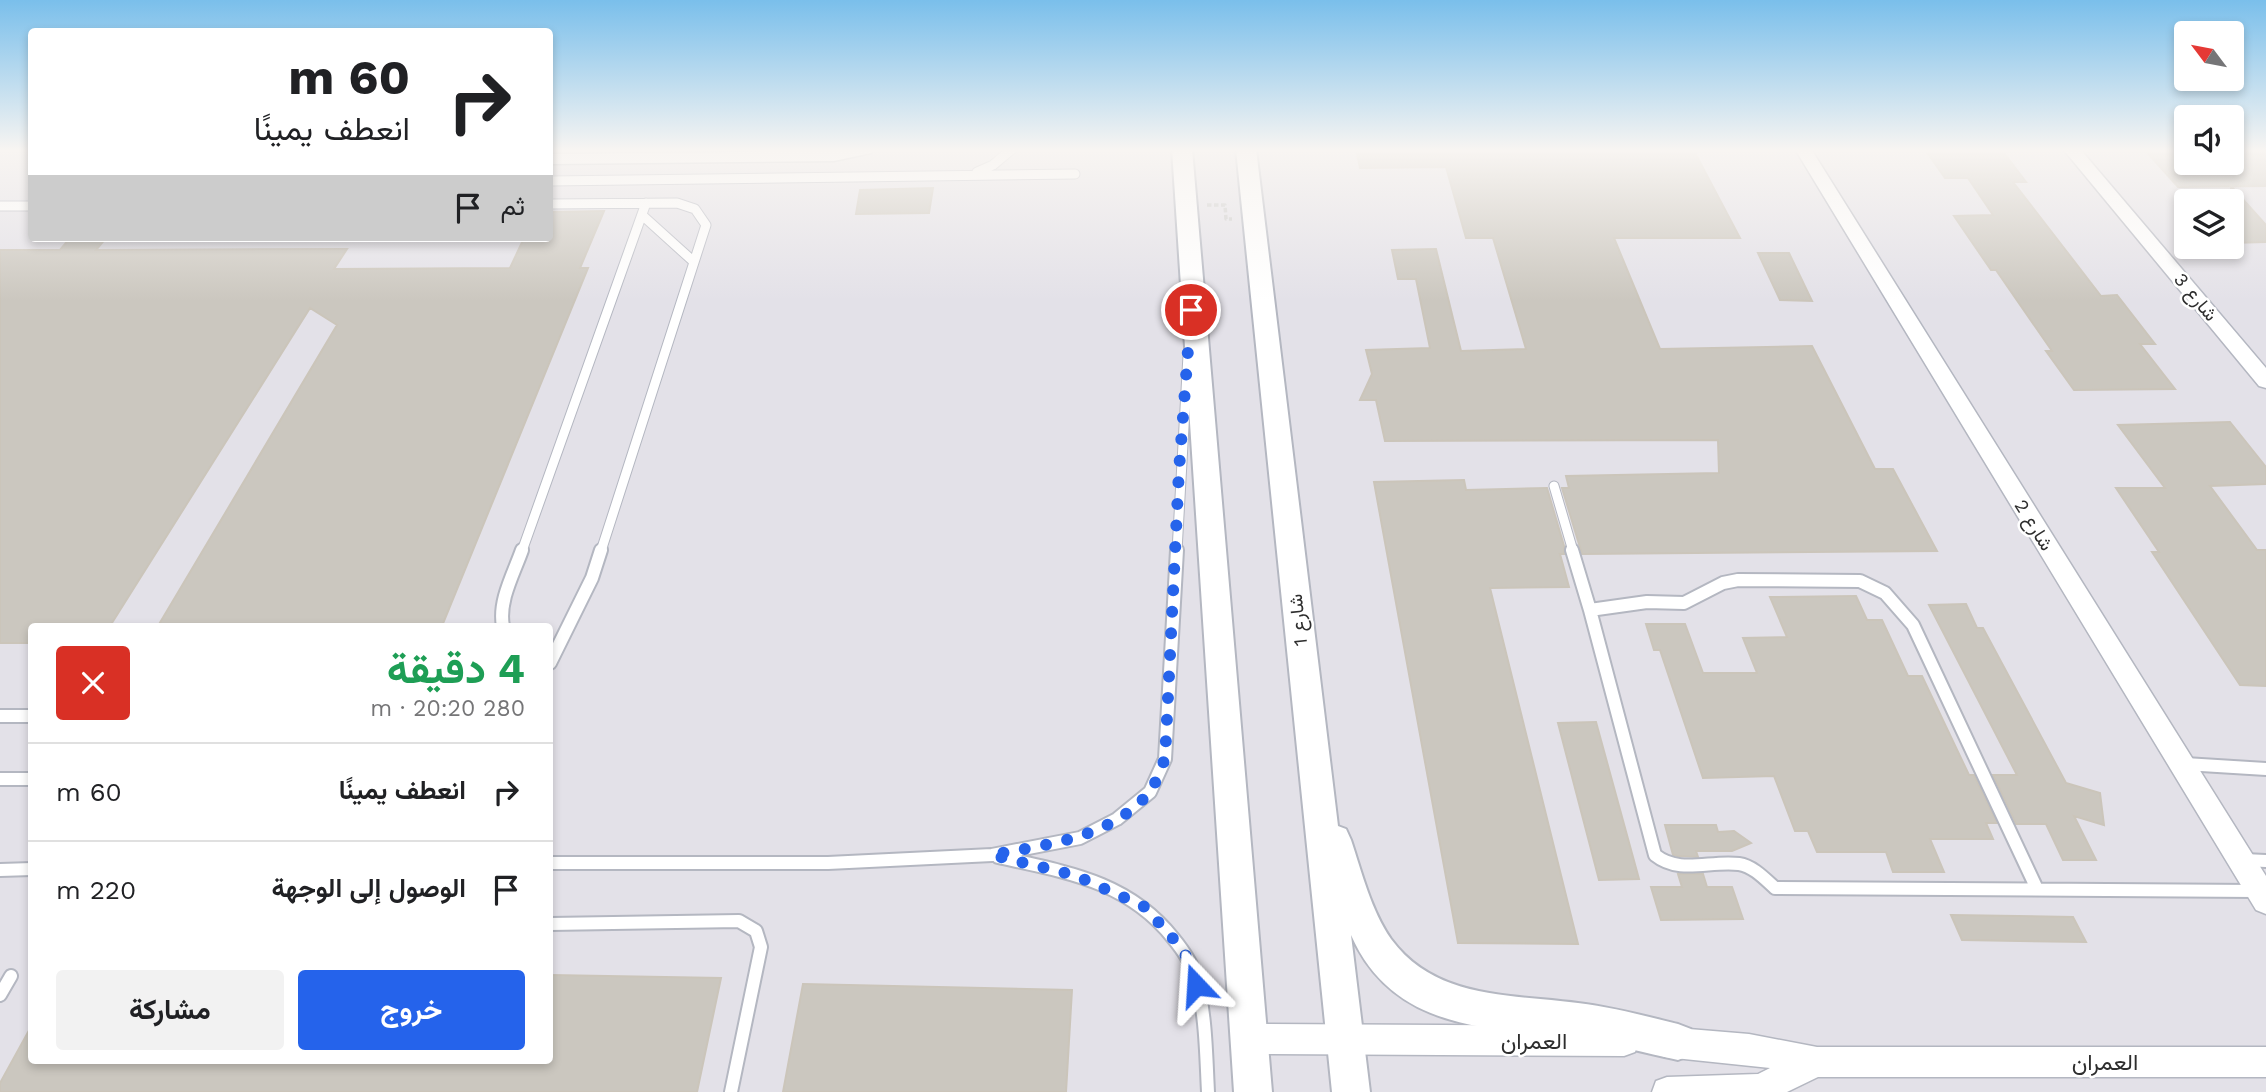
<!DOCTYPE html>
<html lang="ar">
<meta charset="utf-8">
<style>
:root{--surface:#fff;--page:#f2f2f2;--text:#202124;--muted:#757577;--line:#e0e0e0;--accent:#2563eb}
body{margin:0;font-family:"Work Sans",Vazirmatn,sans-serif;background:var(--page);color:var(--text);direction:rtl;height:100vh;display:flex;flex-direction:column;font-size:26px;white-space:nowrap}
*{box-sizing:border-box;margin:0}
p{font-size:23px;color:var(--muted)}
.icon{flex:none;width:38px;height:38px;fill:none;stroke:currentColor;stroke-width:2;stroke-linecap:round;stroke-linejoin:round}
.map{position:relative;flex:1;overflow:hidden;direction:ltr}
.sheet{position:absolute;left:28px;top:623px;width:525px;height:441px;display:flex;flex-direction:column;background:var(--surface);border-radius:7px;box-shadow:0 4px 10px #0003;direction:rtl}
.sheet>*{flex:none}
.guide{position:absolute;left:28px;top:28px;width:525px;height:214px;border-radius:7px;box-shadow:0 4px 10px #0003;direction:rtl;background:#fff;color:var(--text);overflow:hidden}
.needle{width:46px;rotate:302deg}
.tools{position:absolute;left:2174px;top:21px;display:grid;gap:14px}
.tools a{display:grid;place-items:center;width:70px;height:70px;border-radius:7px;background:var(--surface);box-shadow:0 4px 10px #0003;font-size:35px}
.pin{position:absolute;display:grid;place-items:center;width:60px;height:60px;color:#fff;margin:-30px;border:4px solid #fff;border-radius:50%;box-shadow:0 2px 7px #0007}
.me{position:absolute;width:77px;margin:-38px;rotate:340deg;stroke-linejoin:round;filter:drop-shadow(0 0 5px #0008)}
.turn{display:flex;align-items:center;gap:24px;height:147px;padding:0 28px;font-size:32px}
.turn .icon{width:91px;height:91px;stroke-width:2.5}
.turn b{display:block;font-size:49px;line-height:60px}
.then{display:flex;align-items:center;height:66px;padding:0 28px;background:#0003;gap:14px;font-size:26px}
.round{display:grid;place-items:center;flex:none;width:74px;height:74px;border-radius:7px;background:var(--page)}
.overview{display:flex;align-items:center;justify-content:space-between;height:119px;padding:0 28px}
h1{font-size:42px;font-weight:700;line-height:52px;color:#1e9e55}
.cta{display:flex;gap:14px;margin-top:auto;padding:14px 28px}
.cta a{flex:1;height:80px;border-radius:7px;background:var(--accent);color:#fff;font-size:28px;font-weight:700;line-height:80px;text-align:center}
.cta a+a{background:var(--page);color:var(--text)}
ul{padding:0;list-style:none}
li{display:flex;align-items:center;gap:21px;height:98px;padding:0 28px;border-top:2px solid var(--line)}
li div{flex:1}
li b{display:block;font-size:26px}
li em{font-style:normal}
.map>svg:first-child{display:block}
.industrial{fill:#e3e1e8;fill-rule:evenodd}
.building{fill:#cbc7bf;stroke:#cbc5ba;stroke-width:2}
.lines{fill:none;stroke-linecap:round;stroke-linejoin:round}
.service-far1-casing{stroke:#b4b7c1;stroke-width:11}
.service-casing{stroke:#b4b7c1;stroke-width:16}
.minor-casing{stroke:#b4b7c1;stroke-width:3}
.tertiary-casing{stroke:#b4b7c1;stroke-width:4}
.path{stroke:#c9c9c9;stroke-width:3.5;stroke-dasharray:4.5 2.5;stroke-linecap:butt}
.service-far1{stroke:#fff;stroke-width:9}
.service{stroke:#fff;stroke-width:12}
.minor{fill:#fff;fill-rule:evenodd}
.tertiary{fill:#fff;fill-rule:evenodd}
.route{stroke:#2563eb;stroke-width:12;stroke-dasharray:0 21.6}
.labels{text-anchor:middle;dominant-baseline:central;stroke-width:5;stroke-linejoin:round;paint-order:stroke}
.street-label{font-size:19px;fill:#2e2e2e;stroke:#fff}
.near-street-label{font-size:23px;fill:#2e2e2e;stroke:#fff}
</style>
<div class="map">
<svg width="2266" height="1092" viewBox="0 0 2266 1092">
<rect width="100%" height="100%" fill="#efe9e1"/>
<path class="industrial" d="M0 149H31L32 238H550V149H2186V163H2231V149H2266V1092H0ZM2186 201H2231V247H2186ZM32 626H550V1060H32Z"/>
<path class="building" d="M1356 149H1693L1740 238H1614L1660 349 1812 346 1875 469H1893L1937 551 1582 554 1562 488H1569L1566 476 1719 473 1718 440 1385 441 1376 400H1360L1372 374 1366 350 1430 348 1416 279H1398L1392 250 1436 249 1461 351 1526 349 1493 238H1466L1446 167 1360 168Z
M1946 149H2001L2026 182H2013L2101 296 2117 295 2155 344H2140L2175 389 2074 390 2046 351H2052L1996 270H1991L1954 216 1993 215 1968 178H1945L1926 151H1948Z
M2144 149H2186V163H2231V149H2266V186L2178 187Z
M2231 186 2266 225V242L2231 243Z
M933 188 929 213 856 214 860 190Z
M604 211 580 268H588L442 626H158L337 325 310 308 110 626H32V643H0V250H60L70 238H106L96 250 347 249 334 269 510 268 524 238H550V212Z
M1758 253H1789L1812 301 1780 300Z
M2230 422 2266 467V484L2210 486 2257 550H2266V686L2240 685 2152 552H2159L2116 488H2165L2118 425Z
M1464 480 1466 490 1547 488 1564 546V554H1560L1569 587 1490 588 1578 944 1458 943 1374 482Z
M1856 596 1867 620H1882L1908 676H1922L1969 775H1974L1997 823H1986L1993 839H1930L1944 872H1893L1886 852H1817L1808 831H1795L1774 776 1703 778 1660 650H1654L1646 624H1685L1703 673H1757L1743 638 1787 637 1770 597Z
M1966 604 1977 628H1983L2066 783 2100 793 2104 825 2074 816 2096 860H2063L2046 824H2016L1993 775H2017L1929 605Z
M1596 722 1639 879 1599 880 1558 723Z
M1665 825H1716L1718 832 1734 831 1751 843 1732 851H1696L1698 857 1677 856 1673 855Z
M1678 874H1703L1707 887H1732L1743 919 1661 920 1651 887H1682Z
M1951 915 2073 917 2086 942 1962 940Z
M550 975 721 978 697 1092H0V1083L32 1025V1060H550Z
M803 984 1072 990 1066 1092H783Z"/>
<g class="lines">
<defs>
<path id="service-far1" d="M977 172 993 165 1012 149
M550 181 1075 174
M550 204 677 203 695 209 706 225 601 551
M0 206H32
M642 215 694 262
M1554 486 1573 551
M522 551 646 203
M1177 551 1188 355"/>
<path id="service" d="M1572 550 1590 610
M503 626C498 601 514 573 522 550
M550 663 592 578 601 550
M0 716H32
M2185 764 2266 769
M0 779H32
M998 857C1066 872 1128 881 1173 938 1182 949 1191 961 1195 975 1206 1012 1206 1054 1208 1092
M2244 860 2266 861
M550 863H828L992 855 1080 838 1117 819 1150 792 1165 759 1177 550
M0 870 32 869
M2037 889 1913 625 1885 593 1860 581 1738 580 1723 583 1684 603 1647 602 1590 610 1655 855C1680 875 1710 860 1739 864 1753 866 1765 879 1775 888L2257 891
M550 924 739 921 756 931 761 947 731 1092
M0 995 11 976"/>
<path id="minor" d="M845 149H873L871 153 834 161 550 164V154L834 151Z
M1795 149H1811L2266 876V914L2256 910Z
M2063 149H2080L2266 368V388L2259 386Z
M1249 1024 1624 1026 1635 1030 1639 1041 1635 1052 1624 1056 1249 1054 1238 1050 1234 1039 1238 1028Z
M1665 1027 1749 1034 1817 1047H2266V1077H1818L1787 1092H1652L1656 1081 1667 1077 1758 1074 1770 1068 1665 1057 1654 1053 1650 1042 1654 1031Z"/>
<path id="tertiary" d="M1172 149H1192L1272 1092H1234Z
M1236 149H1256L1338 826 1346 829 1351 840C1362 873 1371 910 1391 939 1436 1000 1511 994 1578 1003 1612 1007 1645 1016 1678 1024L1691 1029 1696 1042 1691 1055 1678 1060C1645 1053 1612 1044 1579 1039 1489 1027 1394 1032 1351 935L1370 1092H1332Z"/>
</defs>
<use href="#service-far1" class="service-far1-casing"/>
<use href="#service" class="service-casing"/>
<use href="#minor" class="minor-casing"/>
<use href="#tertiary" class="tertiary-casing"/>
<path class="path" d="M1207 205H1225L1226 219H1232"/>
<use href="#service-far1" class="service-far1"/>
<use href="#service" class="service"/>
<use href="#minor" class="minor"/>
<use href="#tertiary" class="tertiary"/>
</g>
<linearGradient id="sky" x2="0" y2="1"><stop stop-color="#7abfeb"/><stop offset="0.5" stop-color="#f8f5f2"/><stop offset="1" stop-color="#f8f5f2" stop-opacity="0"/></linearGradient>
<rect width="2266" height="301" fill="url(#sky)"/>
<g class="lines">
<path class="route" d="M1191 310 1179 470 1165 759C1160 769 1156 784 1149 793 1109 839 1047 844 992 855L1074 875 1145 907 1184 951 1196 985"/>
</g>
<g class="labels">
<g class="street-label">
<text transform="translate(2196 297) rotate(50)">شارع 3</text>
<text transform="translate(2034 525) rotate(58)">شارع 2</text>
<text transform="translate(1298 620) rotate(-96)">شارع 1</text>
</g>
<g class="near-street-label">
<text x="1534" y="1041">العمران</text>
<text x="2105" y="1062">العمران</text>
</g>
</g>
</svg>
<div class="tools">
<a><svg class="needle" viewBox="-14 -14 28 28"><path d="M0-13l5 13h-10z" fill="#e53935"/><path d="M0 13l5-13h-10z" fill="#757577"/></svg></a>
<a><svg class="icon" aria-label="sound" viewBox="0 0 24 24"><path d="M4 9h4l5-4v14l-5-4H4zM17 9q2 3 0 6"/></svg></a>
<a><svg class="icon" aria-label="layers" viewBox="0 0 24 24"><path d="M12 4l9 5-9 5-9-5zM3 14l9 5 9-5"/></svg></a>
</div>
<div class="pin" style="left:1191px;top:310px;background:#d93025"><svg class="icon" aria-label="arrive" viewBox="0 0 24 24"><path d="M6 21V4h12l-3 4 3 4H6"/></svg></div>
<svg class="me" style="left:1196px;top:985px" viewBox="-20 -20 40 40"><path d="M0-17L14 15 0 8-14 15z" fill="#2563eb" stroke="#fff" stroke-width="4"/></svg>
<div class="guide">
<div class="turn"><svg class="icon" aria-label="right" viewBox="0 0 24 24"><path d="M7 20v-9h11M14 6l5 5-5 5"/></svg><div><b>60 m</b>انعطف يمينًا</div></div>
<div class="then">ثم<svg class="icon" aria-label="arrive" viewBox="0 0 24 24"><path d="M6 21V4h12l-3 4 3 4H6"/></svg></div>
</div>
<section class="sheet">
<div class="overview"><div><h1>4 دقيقة</h1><p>280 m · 20:20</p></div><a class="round" style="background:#d93025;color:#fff"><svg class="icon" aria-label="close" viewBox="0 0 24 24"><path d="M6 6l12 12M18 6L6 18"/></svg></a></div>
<ul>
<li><svg class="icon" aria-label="right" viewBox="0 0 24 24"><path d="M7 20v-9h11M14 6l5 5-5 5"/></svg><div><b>انعطف يمينًا</b></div><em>60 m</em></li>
<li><svg class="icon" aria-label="arrive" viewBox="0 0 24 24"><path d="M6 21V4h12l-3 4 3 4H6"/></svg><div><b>الوصول إلى الوجهة</b></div><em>220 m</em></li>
</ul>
<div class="cta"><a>خروج</a><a>مشاركة</a></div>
</section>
</div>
